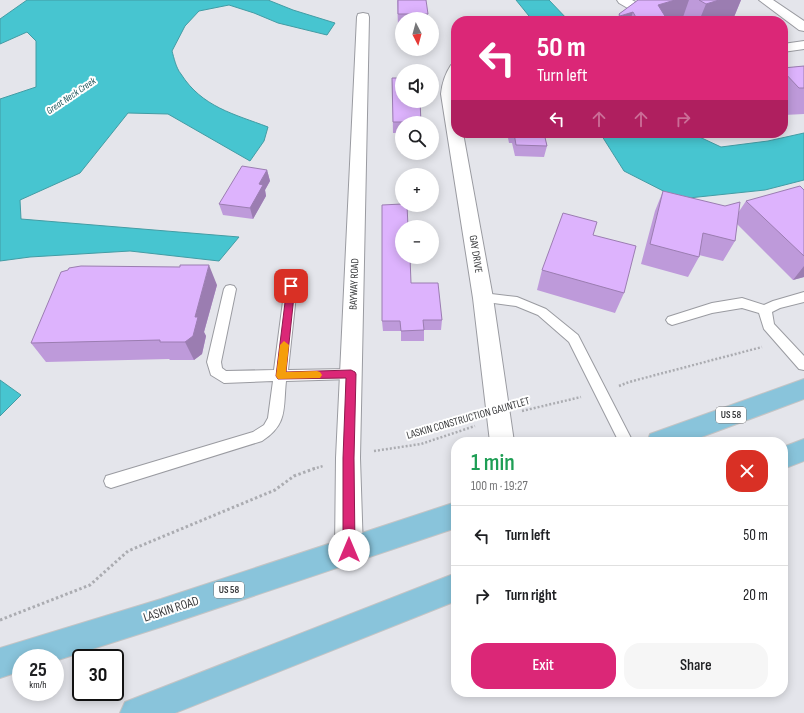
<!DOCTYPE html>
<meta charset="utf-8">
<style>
:root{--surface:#fff;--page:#f6f6f6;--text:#202124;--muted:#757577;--line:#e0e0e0;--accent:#db2777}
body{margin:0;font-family:"Sofia Sans Condensed",sans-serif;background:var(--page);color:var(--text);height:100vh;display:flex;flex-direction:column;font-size:15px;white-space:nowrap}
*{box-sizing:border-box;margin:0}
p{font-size:13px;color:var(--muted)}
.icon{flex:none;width:22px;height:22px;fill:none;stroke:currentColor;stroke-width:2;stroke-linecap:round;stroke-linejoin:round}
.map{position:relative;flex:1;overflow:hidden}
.details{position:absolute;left:451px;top:437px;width:337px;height:260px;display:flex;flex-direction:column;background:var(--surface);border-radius:16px;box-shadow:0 2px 10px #0003}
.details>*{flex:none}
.top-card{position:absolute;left:451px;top:16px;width:337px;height:122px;border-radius:16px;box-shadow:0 2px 10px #0003;background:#db2777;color:#fff;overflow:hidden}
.needle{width:26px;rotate:174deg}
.tools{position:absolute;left:395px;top:12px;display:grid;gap:8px}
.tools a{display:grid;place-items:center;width:44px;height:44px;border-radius:50%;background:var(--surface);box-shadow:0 2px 10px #0003;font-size:20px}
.speed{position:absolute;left:12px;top:649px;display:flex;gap:8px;font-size:20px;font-weight:700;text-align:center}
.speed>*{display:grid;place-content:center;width:52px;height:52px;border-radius:50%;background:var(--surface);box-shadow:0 2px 10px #0003;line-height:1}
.speed small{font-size:10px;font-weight:400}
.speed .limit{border:2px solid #111;border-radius:6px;background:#fff;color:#111}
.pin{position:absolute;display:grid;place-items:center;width:34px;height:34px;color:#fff;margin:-17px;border-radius:8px;box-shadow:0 2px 6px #0006}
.me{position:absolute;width:44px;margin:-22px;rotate:0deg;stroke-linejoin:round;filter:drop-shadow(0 0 3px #0008)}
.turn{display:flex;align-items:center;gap:14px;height:84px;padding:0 20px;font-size:18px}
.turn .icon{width:52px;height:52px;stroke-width:2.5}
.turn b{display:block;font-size:28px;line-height:34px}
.lanes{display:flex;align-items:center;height:38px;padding:0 20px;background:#0003;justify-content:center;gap:20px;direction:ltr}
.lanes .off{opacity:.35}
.round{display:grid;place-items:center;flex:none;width:42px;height:42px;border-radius:16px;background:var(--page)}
.summary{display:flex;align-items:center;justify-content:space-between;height:68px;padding:0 20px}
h1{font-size:24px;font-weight:600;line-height:30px;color:#1e9e55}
.primary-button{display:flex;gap:8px;margin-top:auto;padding:8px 20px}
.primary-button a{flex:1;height:46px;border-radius:16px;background:var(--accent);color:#fff;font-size:16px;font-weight:600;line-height:46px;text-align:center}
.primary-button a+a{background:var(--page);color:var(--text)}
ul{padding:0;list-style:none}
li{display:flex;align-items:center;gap:12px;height:60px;padding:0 20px;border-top:1px solid var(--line)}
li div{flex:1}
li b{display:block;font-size:15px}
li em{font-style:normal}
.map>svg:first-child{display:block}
.water{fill:#47c5d0;stroke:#439ca4}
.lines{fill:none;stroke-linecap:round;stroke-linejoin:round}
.service-casing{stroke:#9a9ba1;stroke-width:2}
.minor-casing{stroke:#9a9ba1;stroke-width:2}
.primary-casing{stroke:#c4c4c5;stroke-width:2}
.path-far1{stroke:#abacb1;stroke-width:2.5;stroke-dasharray:2 2;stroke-linecap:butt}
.path{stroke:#abacb1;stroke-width:3;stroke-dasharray:2.5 2.5;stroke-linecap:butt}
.service{fill:#fff;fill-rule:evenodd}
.minor{fill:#fff;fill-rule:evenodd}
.primary{fill:#89c4db;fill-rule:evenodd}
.wall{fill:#be9ada}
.shaded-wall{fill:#9b7db1}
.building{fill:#ddb3fd;stroke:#9b7db1}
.route{fill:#db2777;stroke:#8e194d}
.slow{fill:#f59e0b}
.labels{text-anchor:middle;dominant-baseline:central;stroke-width:4;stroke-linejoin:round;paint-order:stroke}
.far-water-label{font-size:10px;font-style:italic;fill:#275b60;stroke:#fff}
.shield{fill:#fff;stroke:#767678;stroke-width:1}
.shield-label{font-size:10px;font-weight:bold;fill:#3b3c3e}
.street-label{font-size:11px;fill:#3b3c3e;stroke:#fff}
.near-street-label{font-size:13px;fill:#3b3c3e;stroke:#fff}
</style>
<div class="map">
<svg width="804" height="713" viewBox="0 0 804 713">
<rect width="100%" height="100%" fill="#e4e5eb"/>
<path class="water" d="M27 0H268L293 10 335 23 327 35 278 23 254 13 229 5 199 11 185 26 172 51C174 58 176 68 181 74 202 107 234 114 268 127L264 141 250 161 168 114 128 113 80 173 20 200 21 219 239 237 219 261 130 251 30 257 0 261V99L36 87V41L27 32 0 44V19Z
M516 0H549L569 21H533Z
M600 133H691L721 147 768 141 804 133V180L765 190 679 199 624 171Z
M0 380 21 395 0 416Z"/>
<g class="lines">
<defs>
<path id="service" d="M291 282 295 283 297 286 288 370 351 369 356 370 358 374 356 378 351 379 286 381C283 409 288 424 262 441L111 488 106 486 104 481 106 476 253 432 264 425 268 418 273 381 224 383 211 375 207 362 224 289 226 286 230 285 234 286 236 289 221 362 222 368 226 371 274 370 285 286 287 283Z
M804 292V302L780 308 772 312 774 324 804 356V370L799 369 764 329 759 313 742 308 712 313 672 325 668 323 666 320 668 317 712 303 742 298 764 305 773 301Z
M483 293 517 297 546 309 578 335 633 442H619L569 342 538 315 516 306 479 301 477 298 479 295Z"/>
<path id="minor" d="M617 0H632L664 18 666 21H650L619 3Z
M759 0H773L804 21V31L799 30Z
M363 13 368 14 369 17 360 458 363 550 359 560 349 564 339 560 335 550 336 458 357 17 358 14Z
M804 41V49L783 52V44Z
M456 64V133H463L493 298 514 442H490L473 298 441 94C442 84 445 74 451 65Z"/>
<path id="primary" d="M804 379V399L688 442H647L650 434Z
M804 439V461L783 469V447Z
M456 502V528L161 627 55 661V658H21V671L0 678V648L161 599Z
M456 573V601L175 713H120L125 702Z"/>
</defs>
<use href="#service" class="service-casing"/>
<use href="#minor" class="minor-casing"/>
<use href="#primary" class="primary-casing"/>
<path class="path-far1" d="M619 386 629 382 762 347
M522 411 581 397
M374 451 421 444 475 426
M313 469 323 466"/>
<path class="path" d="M0 620 90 585 128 551 275 490 294 476 316 468"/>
<use href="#service" class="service"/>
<use href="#minor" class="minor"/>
<use href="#primary" class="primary"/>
</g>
<path class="wall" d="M397 0 428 14 427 19H402V25H398Z
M638 0H741L734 17 721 21H683L682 20 679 21H617L619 14Z
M804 66V114L784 115 783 113V68Z
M392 78 420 101 421 123H402V133H393Z
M507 133H544L547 146 544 157 515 156 512 143H509Z
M696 133H757L756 135 697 134Z
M267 170 270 181 265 190 266 196 253 219 223 215 219 204Z
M804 190V277L793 280 737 224 735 241 723 261 699 255V257L688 277 641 264 655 211 663 191 738 213 746 201Z
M593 235 624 293 615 313 537 290 542 270Z
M411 283 442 320 441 330H424V341H401V331H383L382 321Z
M217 285 204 332 206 336 202 354 194 360H170L169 359 46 362 31 343Z"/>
<path class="shaded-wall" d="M675 0H689L682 20 679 21H652L658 5Z
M719 0H741L734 17 721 21H699L706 4Z
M633 12 630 21H618L620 16Z
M267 170 270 181 265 190 266 196 253 219 250 208 259 184Z
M209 265 217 285 204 332 206 336 202 354 194 360 185 342 195 317Z
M804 266V277L793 280Z"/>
<path class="building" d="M398 0H426L428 14H398Z
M638 0H675L658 5 668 21H638L633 12 620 16 619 14Z
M699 0H719L706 4Z
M543 19 544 21H519V20Z
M804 66V88H799L783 71V68Z
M392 78H402V101H420L421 122H393Z
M514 133H544L547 146 516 145Z
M242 166 267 170 259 184 263 185 250 208 219 204Z
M800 186 804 190V256L746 201Z
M663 191 725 206 740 202 735 241 703 233 699 257 650 244Z
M402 204V205H407L408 227H402V257H410L411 283H438L442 320H423L424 330 401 331 400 321H382V205Z
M563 213 597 222 593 235 636 246 624 293 542 270Z
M180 265H209L195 317H198L193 336 185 342H160V340L31 343 61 272 68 270 69 268 81 266 180 267Z"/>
<path class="route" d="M291 283 295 286 286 372 351 370 355 372 356 374 354 458 355 550 353 554 349 556 345 554 343 550V458L346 378 278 379 276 376 287 286Z"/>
<path class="slow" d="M284 341 289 345 286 372 317 371 320 372 322 375 320 378 278 379 276 376 280 345Z"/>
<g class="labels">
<g class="far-water-label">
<text transform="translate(71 96) rotate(-34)">Great Neck Creek</text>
</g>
<g class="shield">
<rect x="716" y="407" width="30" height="16" rx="3"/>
<rect x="214" y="582" width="30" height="16" rx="3"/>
</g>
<g class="shield-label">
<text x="731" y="415">US 58</text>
<text x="229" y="590">US 58</text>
</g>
<g class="street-label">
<text transform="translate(476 254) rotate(81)">GAY DRIVE</text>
<text transform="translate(354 284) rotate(-88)">BAYWAY ROAD</text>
<text transform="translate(468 418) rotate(-16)">LASKIN CONSTRUCTION GAUNTLET</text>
</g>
<g class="near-street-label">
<text transform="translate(171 609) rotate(-18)">LASKIN ROAD</text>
</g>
</g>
</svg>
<div class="tools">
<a><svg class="needle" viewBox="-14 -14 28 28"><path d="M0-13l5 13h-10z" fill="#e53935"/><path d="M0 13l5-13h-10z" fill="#757577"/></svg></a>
<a><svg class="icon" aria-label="sound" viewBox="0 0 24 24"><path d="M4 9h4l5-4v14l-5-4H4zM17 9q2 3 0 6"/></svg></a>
<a><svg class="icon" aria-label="search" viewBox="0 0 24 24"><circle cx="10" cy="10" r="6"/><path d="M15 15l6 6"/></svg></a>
<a>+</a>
<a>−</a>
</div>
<div class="speed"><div>25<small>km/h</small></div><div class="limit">30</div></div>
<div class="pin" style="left:291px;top:286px;background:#d93025"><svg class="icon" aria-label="arrive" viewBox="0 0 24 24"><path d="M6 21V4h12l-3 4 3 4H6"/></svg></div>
<svg class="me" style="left:349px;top:550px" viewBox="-20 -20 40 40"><circle r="19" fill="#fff"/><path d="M0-13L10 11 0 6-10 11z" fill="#db2777"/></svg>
<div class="top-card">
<div class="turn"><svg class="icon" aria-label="left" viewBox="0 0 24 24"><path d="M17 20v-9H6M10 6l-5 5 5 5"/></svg><div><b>50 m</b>Turn left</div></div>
<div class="lanes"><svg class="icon" aria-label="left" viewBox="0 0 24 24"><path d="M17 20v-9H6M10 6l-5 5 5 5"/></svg><svg class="icon off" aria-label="ahead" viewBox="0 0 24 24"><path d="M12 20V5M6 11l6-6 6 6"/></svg><svg class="icon off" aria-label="ahead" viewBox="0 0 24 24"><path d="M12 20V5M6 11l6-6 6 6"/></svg><svg class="icon off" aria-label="right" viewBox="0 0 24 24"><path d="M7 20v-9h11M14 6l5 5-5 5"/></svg></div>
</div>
<section class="details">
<div class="summary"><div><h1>1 min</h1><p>100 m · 19:27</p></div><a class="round" style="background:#d93025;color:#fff"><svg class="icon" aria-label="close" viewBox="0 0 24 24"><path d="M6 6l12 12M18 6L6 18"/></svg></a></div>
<ul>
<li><svg class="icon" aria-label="left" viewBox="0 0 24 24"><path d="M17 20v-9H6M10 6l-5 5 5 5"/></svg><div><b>Turn left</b></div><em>50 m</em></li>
<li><svg class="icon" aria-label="right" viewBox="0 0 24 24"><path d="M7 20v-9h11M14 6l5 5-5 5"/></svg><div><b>Turn right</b></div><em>20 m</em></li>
</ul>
<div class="primary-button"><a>Exit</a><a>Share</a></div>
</section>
</div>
